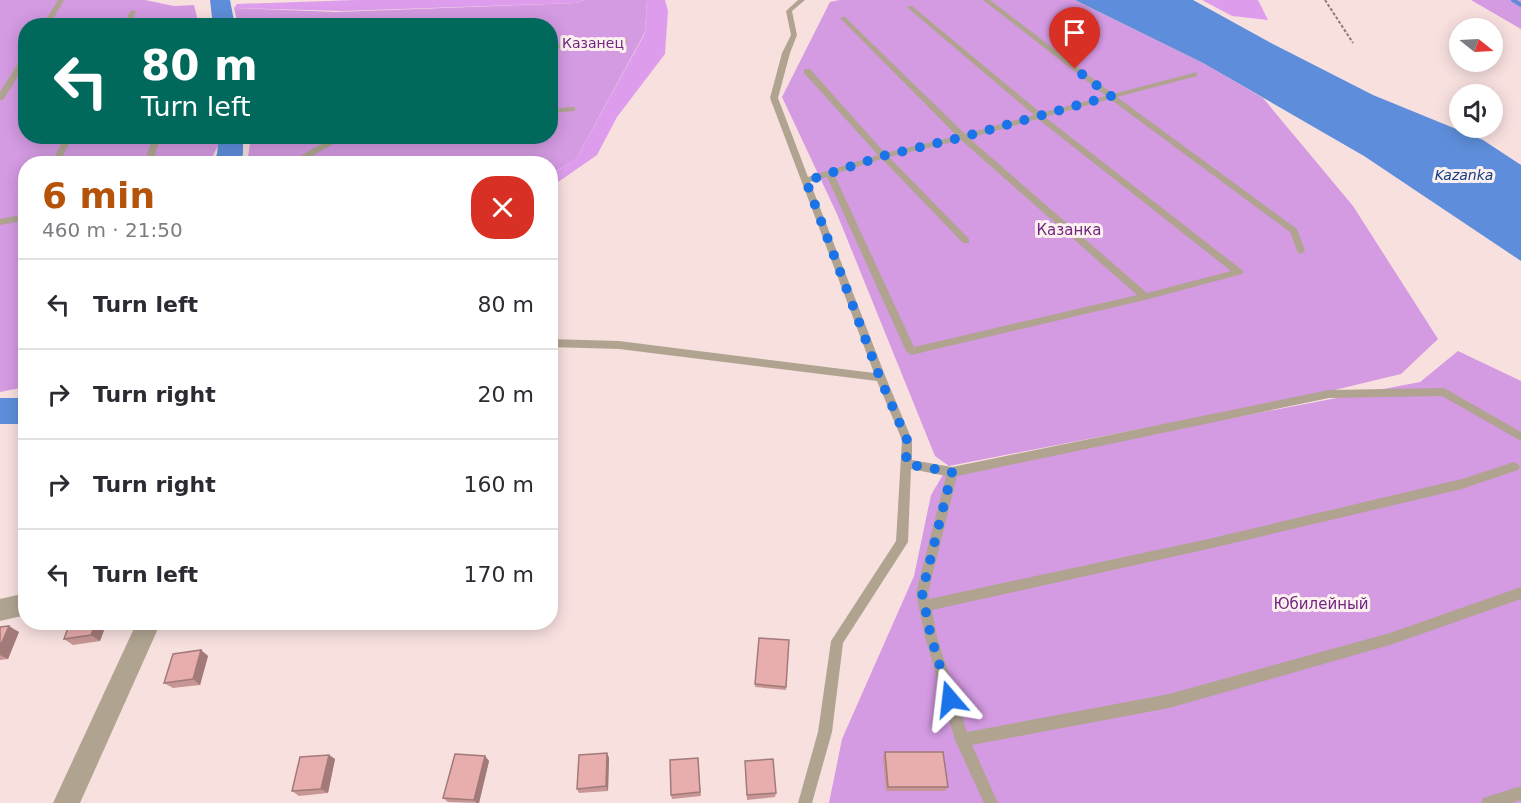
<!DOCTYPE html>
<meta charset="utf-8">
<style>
:root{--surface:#fff;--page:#f2f2f3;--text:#2b2b33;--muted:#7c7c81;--line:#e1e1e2;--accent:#b45309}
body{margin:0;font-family:"DejaVu Sans",sans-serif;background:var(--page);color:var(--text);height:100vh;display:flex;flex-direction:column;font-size:22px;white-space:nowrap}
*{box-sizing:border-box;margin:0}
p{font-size:20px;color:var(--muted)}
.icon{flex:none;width:33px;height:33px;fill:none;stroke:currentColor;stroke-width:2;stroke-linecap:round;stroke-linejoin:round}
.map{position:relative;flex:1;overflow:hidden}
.panel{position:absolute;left:18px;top:156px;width:540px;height:474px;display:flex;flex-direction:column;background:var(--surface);border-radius:24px;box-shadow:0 3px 15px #0003}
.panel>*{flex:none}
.banner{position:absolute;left:18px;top:18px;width:540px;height:126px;border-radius:24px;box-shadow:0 3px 15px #0003;background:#00695c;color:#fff;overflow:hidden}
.needle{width:39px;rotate:108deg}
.fabs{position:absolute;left:1449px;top:18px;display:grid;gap:12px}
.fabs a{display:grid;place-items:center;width:54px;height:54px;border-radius:50%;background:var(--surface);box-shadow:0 3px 15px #0003;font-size:30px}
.pin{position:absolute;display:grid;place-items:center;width:51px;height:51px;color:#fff;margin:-62px -26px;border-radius:50% 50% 50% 0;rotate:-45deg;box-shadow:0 0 6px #0007}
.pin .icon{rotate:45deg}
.me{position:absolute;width:66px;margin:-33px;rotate:343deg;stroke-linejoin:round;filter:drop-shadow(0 0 4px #0008)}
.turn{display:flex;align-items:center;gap:21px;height:126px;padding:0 24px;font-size:27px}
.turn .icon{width:78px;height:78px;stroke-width:2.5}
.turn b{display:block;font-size:42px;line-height:51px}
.round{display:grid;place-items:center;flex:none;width:63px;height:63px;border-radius:24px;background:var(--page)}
.headline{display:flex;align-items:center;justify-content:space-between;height:102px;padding:0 24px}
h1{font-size:36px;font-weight:600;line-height:45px;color:var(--accent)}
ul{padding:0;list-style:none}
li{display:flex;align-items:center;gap:18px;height:90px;padding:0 24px;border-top:2px solid var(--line)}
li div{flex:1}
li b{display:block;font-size:22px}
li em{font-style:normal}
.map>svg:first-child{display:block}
.green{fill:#d49ae2}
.forest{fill:#dd9dec}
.water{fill:#5e8edb}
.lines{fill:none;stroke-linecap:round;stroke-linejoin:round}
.stream{stroke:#5e8edb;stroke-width:4}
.river{fill:#5e8edb;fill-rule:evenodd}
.path{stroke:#8e7978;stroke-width:2;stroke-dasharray:3 2;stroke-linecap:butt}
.service{fill:#b0a491;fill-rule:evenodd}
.minor{fill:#b0a491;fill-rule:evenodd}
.wall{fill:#c79695}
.shaded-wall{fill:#a27a79}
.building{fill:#e7aead;stroke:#a27a79;stroke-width:1.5}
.route{stroke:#1a73e8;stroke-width:10;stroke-dasharray:0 18}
.labels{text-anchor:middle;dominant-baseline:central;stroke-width:6;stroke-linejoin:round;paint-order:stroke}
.far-park-label{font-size:14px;fill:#702581;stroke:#fdf1f0}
.far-water-label{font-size:14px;font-style:italic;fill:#123d82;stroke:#fdf1f0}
.park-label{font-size:15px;fill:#702581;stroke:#fdf1f0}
</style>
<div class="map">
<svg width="1521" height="803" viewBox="0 0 1521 803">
<rect width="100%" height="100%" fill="#f8e0df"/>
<path class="green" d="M0 0H145L174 6 194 5 199 25 26 26V136H219L220 142 209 163 26 164 25 387 0 392Z
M585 0H647L645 32 576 159 551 174 550 164 247 163 251 137 550 136V26L238 25 234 8 336 12 576 3Z
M840 0H1075L1203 63 1263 98 1353 206 1438 339 1401 374 1314 395 949 466 935 456 837 214 782 97 830 2Z
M1471 0H1521V29Z
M1458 351 1521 381V803H829L842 739 914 576 931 495 944 473 1420 382Z"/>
<path class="forest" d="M355 0H585L576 3 343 11 234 8 237 4Z
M647 0H665L668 11 665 54 617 117 597 155 551 187V174L576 159 645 33Z
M1202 0H1258L1268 20 1232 16Z"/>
<path class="water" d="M1075 0H1193L1271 43 1373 95 1483 140 1521 165V261L1364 156 1203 63Z"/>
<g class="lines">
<path class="stream" d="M1513 0 1521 5"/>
<path class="river" d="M210 0H230L235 26H213Z
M219 136H243V154L239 164H213L217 154Z
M0 398H26V424H0Z"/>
<path class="path" d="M1325 0 1353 43"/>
<path class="service" d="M58 0H64L49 26H42Z
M798 0H805L792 11 797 35 790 53 778 98 808 177 878 155 804 73V69H810L885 153 957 136 841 19V17H845L965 134 1034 115 908 8V6H912L1041 113 1106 96 983 0H990L1113 94 1197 72V76L1117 97 1297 229 1305 251 1301 254 1298 253 1290 232 1110 99 1045 117 1242 270 1244 272 1242 274 1145 300 911 355 906 351 827 177 810 182 886 378 912 440V460L952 467 1329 390 1444 388 1521 432V441L1442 396 1329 398 957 476 928 593 929 599 1208 539 1462 479 1514 462 1518 464 1520 467 1518 470 1462 489 1208 549 932 610 937 637 967 732 1169 694 1390 633 1521 587V599L1390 645 1169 708 972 745 998 803H984L955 740 925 637 916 593 946 476 911 469 908 542 843 643 832 732 812 803H798L818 732 831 641 896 541 902 440 877 381 619 349 550 347V339L619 341 874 373 770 98 782 53 791 35 786 11ZM1038 119 1231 271 1147 293 969 138ZM961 140 1137 295 914 347 834 174 882 159 963 243H969V239L889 157Z
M131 10 136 11 130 26H123Z
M625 39 628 41 627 42 550 49V45Z
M26 55V63L3 100H0V92L22 57Z
M572 107H575V111L550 113V109Z
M65 136H73L59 164H51Z
M153 136H161L152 164H144Z
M325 136H333L332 145 297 164H286L325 142Z
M26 214V220L0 225V219Z
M1521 786V800L1512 803H1481L1483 798Z"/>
<path class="minor" d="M26 593V615L0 621V599Z
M137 622H161L80 803H53Z"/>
</g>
<path class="wall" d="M70 622H107L100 641 73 645 64 639Z
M0 627 19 632 8 659 0 660Z
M759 638 789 640 786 690 755 687Z
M201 650 208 656 200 685 173 688 164 683Z
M885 752 948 787 945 791H886L883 757Z
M607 753 609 758 608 791 579 793 577 789Z
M329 755 335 759 328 793 299 796 292 791Z
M485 756 489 761 479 803 448 802 443 798Z
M698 758 701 796 672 799 671 795Z
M745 761 776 793 775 797 747 800Z"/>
<path class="shaded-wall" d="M96 622H107L100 641 91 635Z
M9 626 19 632 8 659 0 655V647Z
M201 650 208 656 200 685 193 679Z
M607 753 609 758 608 791 606 786Z
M329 755 335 759 328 793 321 789Z
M485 756 489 761 479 803H477L474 800Z"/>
<path class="building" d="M70 622H96L91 635 64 639Z
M9 626 0 647V627Z
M759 638 789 640 786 687 755 684Z
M201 650 193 679 164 683 173 654Z
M885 752H943L948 787H888Z
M607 753 606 786 577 789 579 755Z
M455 754 485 756 474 800 443 798Z
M329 755 321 789 292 791 300 757Z
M698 758 700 792 671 795 670 760Z
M773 759 776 793 747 795 745 761Z"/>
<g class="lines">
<path class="route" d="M950 699 931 637 922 593 952 472 906 464 907 440 880 378 806 181 883 156 963 137 1111 96 1075 69"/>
</g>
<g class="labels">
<g class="far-park-label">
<text x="593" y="43">Казанец</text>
</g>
<g class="far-water-label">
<text x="1464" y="175">Kazanka</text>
</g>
<g class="park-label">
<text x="1069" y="230">Казанка</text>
<text x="1321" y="604">Юбилейный</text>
</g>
</g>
</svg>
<div class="fabs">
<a><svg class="needle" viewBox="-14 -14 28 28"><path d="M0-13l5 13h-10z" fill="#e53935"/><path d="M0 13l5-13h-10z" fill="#7c7c81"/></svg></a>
<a><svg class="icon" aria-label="sound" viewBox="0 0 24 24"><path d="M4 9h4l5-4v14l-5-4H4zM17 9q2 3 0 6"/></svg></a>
</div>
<div class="pin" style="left:1075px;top:69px;background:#d93025"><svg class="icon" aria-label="arrive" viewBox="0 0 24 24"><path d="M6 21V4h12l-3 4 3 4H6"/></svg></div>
<svg class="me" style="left:950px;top:699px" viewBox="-20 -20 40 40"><path d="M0-17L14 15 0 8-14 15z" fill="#1a73e8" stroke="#fff" stroke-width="4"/></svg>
<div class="banner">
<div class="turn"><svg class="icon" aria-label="left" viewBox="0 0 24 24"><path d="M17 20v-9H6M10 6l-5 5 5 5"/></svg><div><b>80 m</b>Turn left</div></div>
</div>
<section class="panel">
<div class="headline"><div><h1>6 min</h1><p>460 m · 21:50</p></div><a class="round" style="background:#d93025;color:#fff"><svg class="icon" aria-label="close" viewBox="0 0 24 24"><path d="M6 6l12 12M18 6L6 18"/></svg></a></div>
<ul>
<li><svg class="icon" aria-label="left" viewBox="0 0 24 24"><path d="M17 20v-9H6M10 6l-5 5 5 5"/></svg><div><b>Turn left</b></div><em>80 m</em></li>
<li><svg class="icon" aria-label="right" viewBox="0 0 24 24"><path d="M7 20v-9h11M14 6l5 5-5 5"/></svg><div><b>Turn right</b></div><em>20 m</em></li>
<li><svg class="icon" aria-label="right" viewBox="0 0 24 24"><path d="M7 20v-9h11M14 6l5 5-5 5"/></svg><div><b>Turn right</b></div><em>160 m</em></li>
<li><svg class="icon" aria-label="left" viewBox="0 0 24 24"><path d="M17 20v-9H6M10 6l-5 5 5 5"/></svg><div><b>Turn left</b></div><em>170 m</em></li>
</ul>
</section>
</div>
